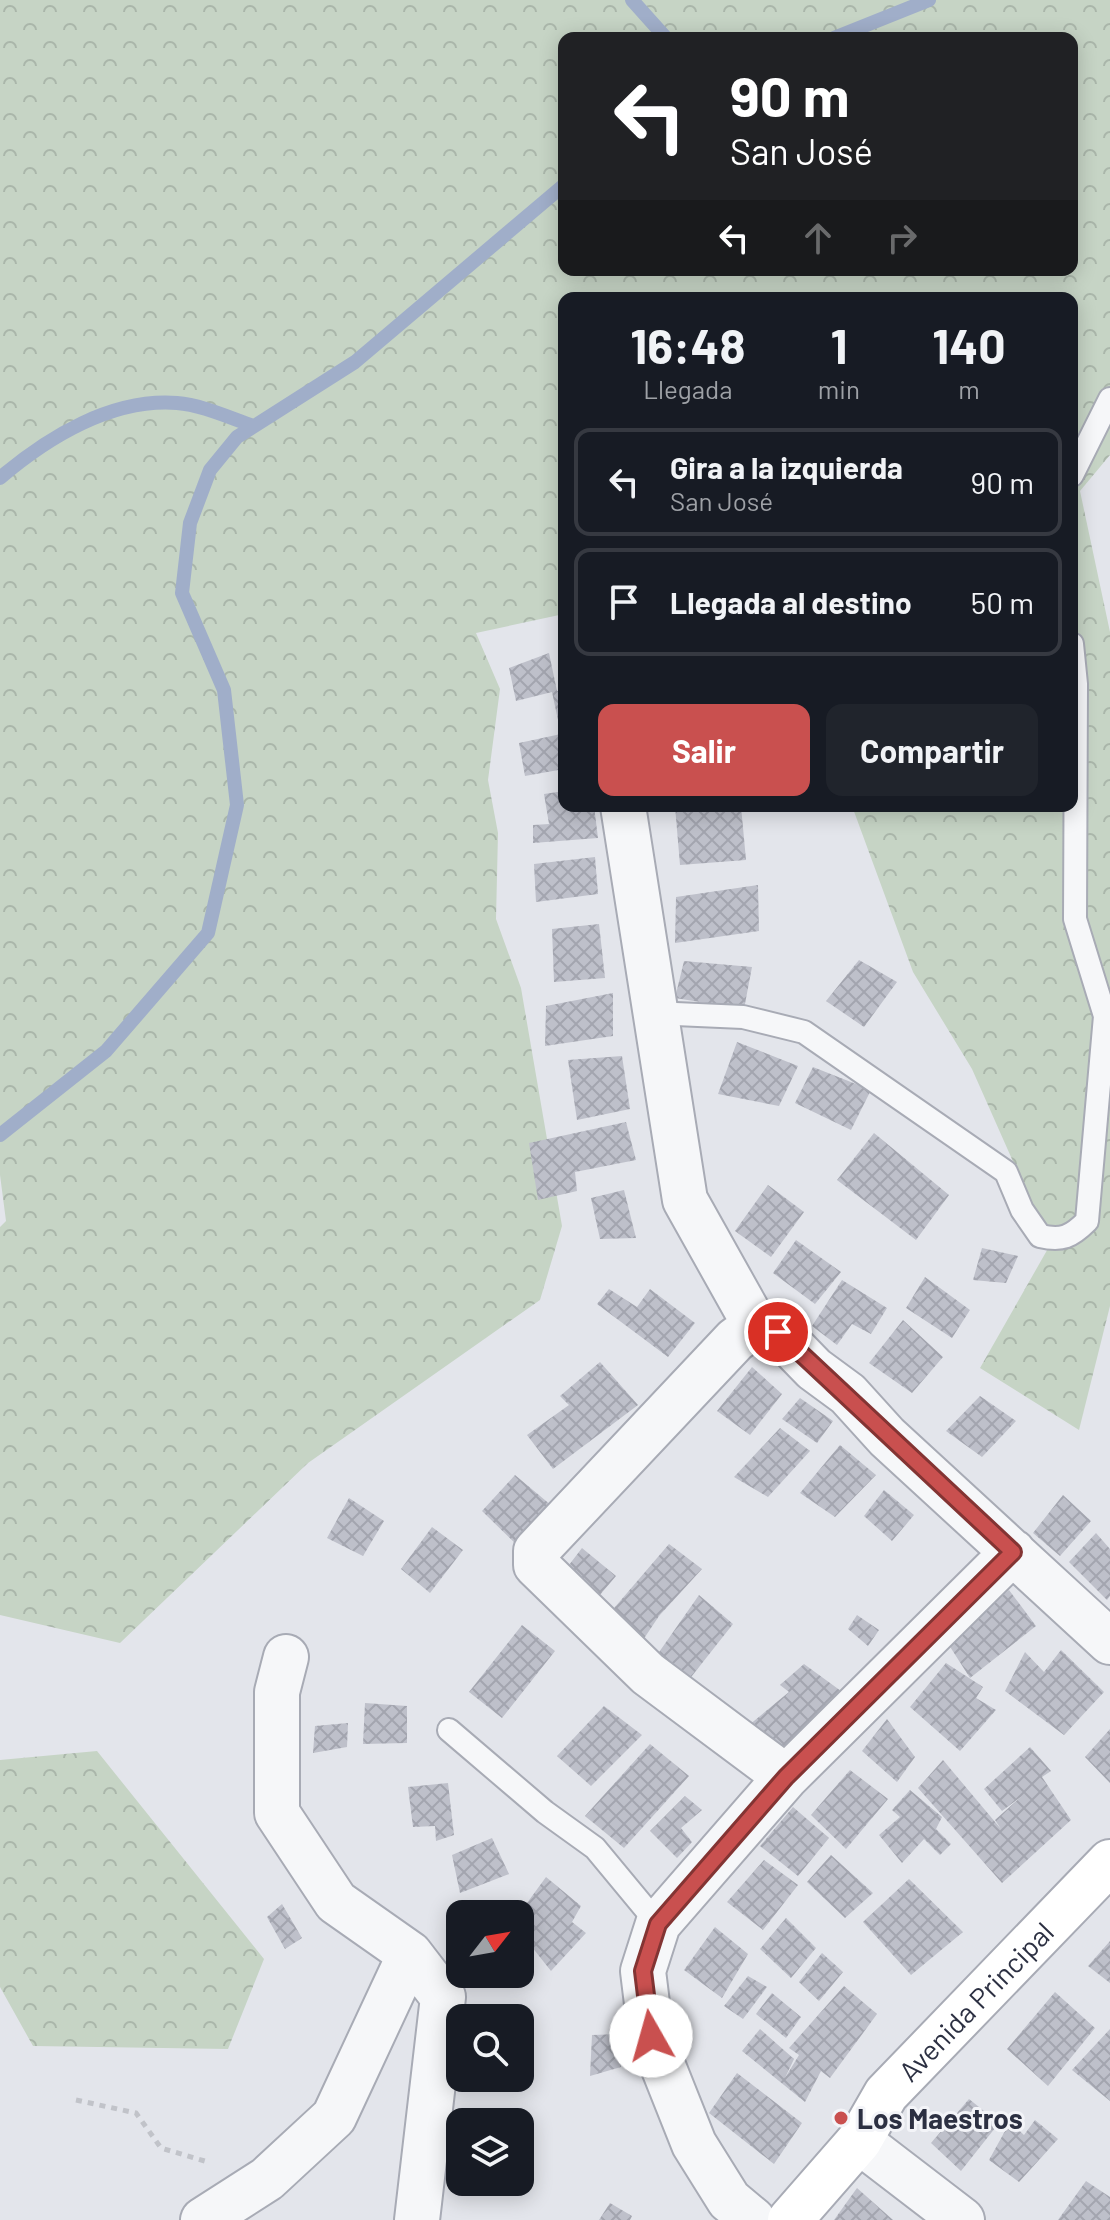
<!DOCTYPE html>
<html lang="es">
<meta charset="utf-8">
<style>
:root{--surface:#171b24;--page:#20242c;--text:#f1f3f6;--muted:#9ea1a6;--line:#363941;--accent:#c9504f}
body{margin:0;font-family:Barlow,sans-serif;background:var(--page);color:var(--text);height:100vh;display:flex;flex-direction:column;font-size:30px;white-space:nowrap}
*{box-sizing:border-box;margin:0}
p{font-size:26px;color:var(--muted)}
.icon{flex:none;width:44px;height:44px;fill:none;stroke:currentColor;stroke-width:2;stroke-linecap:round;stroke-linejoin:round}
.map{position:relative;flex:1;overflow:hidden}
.panel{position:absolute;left:558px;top:292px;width:520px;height:520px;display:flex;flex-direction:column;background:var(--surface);border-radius:16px;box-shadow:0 4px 20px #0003}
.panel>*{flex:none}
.guide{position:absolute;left:558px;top:32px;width:520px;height:244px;border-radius:16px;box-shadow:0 4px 20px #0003;background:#202124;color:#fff;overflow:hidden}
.needle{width:52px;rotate:59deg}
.tools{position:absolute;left:446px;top:1900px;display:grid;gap:16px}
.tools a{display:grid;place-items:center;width:88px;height:88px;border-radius:16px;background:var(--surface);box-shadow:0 4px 20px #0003;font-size:40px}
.pin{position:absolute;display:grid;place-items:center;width:68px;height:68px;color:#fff;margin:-34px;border:4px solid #fff;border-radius:50%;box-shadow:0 2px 8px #0007}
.me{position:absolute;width:88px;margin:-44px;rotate:353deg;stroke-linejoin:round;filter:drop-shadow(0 0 6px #0008)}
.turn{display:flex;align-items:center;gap:28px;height:168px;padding:0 40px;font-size:36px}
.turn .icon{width:104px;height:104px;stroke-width:2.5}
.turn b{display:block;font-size:56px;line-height:68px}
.lanes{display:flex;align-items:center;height:76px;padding:0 40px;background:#0003;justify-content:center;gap:40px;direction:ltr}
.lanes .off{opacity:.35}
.eta{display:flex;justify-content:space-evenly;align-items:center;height:136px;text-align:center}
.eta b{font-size:48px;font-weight:700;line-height:56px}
.action{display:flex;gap:16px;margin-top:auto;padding:16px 40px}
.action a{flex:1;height:92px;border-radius:16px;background:var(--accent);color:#fff;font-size:32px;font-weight:700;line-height:92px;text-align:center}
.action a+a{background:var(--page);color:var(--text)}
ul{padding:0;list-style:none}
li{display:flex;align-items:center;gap:24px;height:108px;margin:0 16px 12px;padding:0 24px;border:4px solid var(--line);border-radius:16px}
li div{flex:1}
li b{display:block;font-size:30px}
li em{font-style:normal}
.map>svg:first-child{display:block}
.forest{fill:url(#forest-crowns);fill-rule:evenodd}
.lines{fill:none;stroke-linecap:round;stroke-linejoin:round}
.stream{stroke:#a0aec9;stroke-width:14}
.building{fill:url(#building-cross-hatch)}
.lane-casing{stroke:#a8abb5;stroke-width:26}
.street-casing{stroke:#a8abb5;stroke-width:48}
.secondary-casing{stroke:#a8abb5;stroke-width:48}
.path{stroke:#c1c3c9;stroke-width:5;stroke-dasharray:6 6;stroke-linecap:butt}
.lane{stroke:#f6f7f9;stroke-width:22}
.street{stroke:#f6f7f9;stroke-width:44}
.secondary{stroke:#fff;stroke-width:44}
.route-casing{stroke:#833433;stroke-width:20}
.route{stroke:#c9504f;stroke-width:14}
.poi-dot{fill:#c9504f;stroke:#f3f4f8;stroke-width:3}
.labels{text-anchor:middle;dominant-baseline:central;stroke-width:6;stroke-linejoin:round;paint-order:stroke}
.street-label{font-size:28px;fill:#2c3042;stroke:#f3f4f8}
.poi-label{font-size:28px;font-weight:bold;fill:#2c3042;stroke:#f3f4f8;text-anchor:start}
</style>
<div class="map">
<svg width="1110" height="2220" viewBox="0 0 1110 2220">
<defs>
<pattern id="forest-crowns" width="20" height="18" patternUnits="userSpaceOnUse" patternTransform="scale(2)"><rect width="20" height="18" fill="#c6d4c5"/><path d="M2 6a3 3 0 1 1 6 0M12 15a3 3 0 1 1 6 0" fill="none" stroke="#aab6aa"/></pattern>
<pattern id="building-cross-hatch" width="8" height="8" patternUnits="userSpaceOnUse" patternTransform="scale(2)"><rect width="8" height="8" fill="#bec0ca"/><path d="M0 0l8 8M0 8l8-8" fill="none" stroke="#a3a5af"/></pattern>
</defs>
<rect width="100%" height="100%" fill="#e3e5eb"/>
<path class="forest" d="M0 0H1110V455L1080 491 1110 632V1306L1079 1430 980 1368 1050 1245 972 1069 913 972 852 806H1072V298H564V614L476 633 500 689 488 780 498 833 496 919 521 988 562 1226 540 1300 308 1463 120 1643 0 1615V1227L6 1221 0 1175ZM564 38H1072V270H564Z
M97 1751 264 1959 228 2049 33 2046 0 1987V1760Z"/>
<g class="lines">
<path class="stream" d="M632 0 666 38
M834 38 929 0
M0 478C48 437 112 398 177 403 202 405 230 418 254 426
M0 1135 106 1051 208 933 237 805 224 690 182 593 190 523 210 470 237 437 355 362 564 185"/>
</g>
<path class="building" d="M549 653 557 691 564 690V769L525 776 519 743 561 734 552 692 516 701 509 668Z
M564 791V806H594L598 838 533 843V825L549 824 544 794Z
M675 806H741L746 860 680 865Z
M595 857 598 894 536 902 534 864Z
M758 885 759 931 675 943 676 897Z
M599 924 605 978 554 982 552 929Z
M859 960 897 982 864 1027 826 1001Z
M684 961 752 967 744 1009 675 998Z
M613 993V1036L545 1046 546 1006Z
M737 1042 798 1066 779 1106 718 1094Z
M622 1056 630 1109 577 1120 568 1060Z
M813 1067 871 1090 851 1130 795 1103Z
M626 1122 636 1160 575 1172 577 1191 538 1200 529 1143Z
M874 1133 949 1195 916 1240 837 1180Z
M768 1185 804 1212 771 1257 735 1231Z
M624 1190 636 1238 600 1239 591 1198Z
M796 1240 841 1272 815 1304 773 1273Z
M982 1248 1018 1256 1006 1283 973 1280Z
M925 1277 970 1310 952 1338 906 1308Z
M842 1280 887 1308 871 1334 852 1324 837 1345 812 1326Z
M609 1289 637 1307 650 1289 695 1323 668 1357 597 1304Z
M903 1320 943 1357 912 1393 869 1363Z
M600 1362 638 1405 553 1469 527 1435 569 1405 560 1396Z
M752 1367 782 1394 750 1435 717 1411Z
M980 1396 1016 1421 982 1457 946 1431Z
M800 1398 833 1421 817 1443 782 1419Z
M780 1428 810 1451 768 1497 734 1477Z
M840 1445 876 1475 835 1517 800 1493Z
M515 1475 558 1511 523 1551 482 1511Z
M884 1490 914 1515 892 1541 864 1516Z
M1063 1495 1091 1521 1060 1556 1033 1533Z
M349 1498 384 1521 363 1556 327 1538Z
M432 1527 463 1550 430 1593 401 1569Z
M1096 1533 1110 1549V1596L1107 1600 1069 1562Z
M669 1544 702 1569 659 1616 637 1649 603 1621Z
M582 1548 616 1576 588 1609 559 1578Z
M1009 1590 1036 1626 970 1678 947 1642Z
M699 1595 733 1624 688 1681 657 1655Z
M857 1615 879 1630 868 1646 848 1629Z
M522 1625 555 1651 502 1718 469 1692Z
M1061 1650 1104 1692 1064 1735 1005 1691 1025 1652 1044 1672Z
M946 1663 983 1687 976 1698 996 1710 960 1751 910 1707Z
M804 1664 841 1691 821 1719 777 1756 743 1730 789 1692 780 1685Z
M365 1703 407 1706V1743L363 1744Z
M604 1706 642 1735 591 1786 557 1756Z
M887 1719 915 1757 897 1782 862 1751Z
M348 1723 347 1747 313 1753 315 1726Z
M1110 1729V1783L1085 1757Z
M650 1744 689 1776 624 1848 585 1816Z
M1030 1747 1051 1771 1042 1777 1071 1820 1002 1883 918 1788 943 1760 1001 1829 995 1820 1022 1796 1002 1811 984 1789Z
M850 1770 888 1799 846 1849 811 1815Z
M448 1783 454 1835 436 1841 435 1826 413 1827 408 1787Z
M910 1790 942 1817 936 1829 951 1844 940 1855 924 1839 902 1863 879 1835 900 1817 892 1810Z
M685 1796 702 1810 681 1828 692 1842 677 1858 650 1831Z
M793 1807 829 1838 798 1876 760 1846Z
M492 1838 509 1874 460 1893 452 1855Z
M831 1855 873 1893 845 1918 807 1882Z
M764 1860 798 1885 763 1930 727 1902Z
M546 1877 581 1906 572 1922 586 1933 551 1971 520 1932 519 1914Z
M909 1879 963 1932 911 1975 863 1922Z
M282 1904 302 1938 285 1949 267 1917Z
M786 1918 816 1948 791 1978 760 1949Z
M715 1927 748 1954 722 1998 684 1970Z
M1110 1941V1983L1088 1966Z
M822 1953 843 1972 819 2001 799 1982Z
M748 1976 767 1987 743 2019 724 2006Z
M844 1986 877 2014 830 2078 821 2071 805 2102 742 2051 760 2029 794 2059 785 2078 799 2055 789 2048Z
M1055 1992 1095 2028 1048 2086 1007 2049Z
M772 1993 801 2017 786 2038 756 2014Z
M1110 2029V2101L1072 2070Z
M621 2034V2067L590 2076 592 2035Z
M737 2073 802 2123 774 2164 709 2113Z
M969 2099 999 2123 961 2171 931 2143Z
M1035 2120 1058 2139 1019 2182 989 2160 1010 2122 1024 2135Z
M1086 2181 1110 2197V2220H1058Z
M857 2188 893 2220H834Z
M610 2203 632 2216 630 2220H599Z"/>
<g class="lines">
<defs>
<path id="lane" d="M1072 475 1110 399
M653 1013 743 1017 804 1032 1006 1172 1022 1210 1040 1236C1062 1241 1071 1237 1087 1221L1105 1016 1075 919 1076 684 1072 644
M449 1730 545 1812 595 1848 658 1924"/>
<path id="street" d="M623 806 685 1200 755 1325 735 1340 536 1551V1565L648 1674 786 1777
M755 1325 778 1332 814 1369 848 1394 887 1437 1110 1642
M286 1657 277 1692V1813L336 1902 410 1954
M859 2141 962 2220
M203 2220 267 2179 334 2117 410 1954 443 1997 417 2220
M753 2220 729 2200 694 2144 651 2036 643 1971 658 1924 786 1777 1013 1552"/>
<g id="secondary">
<path id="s1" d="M790 2220 859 2141 886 2094 1110 1862"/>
</g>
</defs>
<use href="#lane" class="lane-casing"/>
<use href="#street" class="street-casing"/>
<use href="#secondary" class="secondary-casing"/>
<path class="path" d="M76 2100 136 2113 161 2148 208 2162"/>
<use href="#lane" class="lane"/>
<use href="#street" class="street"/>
<use href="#secondary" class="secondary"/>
</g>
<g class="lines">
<defs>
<path id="route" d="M651 2036 643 1971 658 1924 786 1777 1013 1552 778 1332"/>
</defs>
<use href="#route" class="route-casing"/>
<use href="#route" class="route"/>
</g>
<circle class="poi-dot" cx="841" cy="2118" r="8"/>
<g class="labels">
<g class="street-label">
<text stroke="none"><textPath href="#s1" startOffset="288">Avenida Principal</textPath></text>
</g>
<g class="poi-label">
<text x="857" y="2118">Los Maestros</text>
</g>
</g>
</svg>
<div class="tools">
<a><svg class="needle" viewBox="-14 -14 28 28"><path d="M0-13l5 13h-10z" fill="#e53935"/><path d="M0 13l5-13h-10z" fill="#9ea1a6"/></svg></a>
<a><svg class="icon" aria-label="search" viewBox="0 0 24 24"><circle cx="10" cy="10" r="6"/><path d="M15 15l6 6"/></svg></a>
<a><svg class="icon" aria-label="layers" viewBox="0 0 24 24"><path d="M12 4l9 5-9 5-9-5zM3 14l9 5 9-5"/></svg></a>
</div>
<div class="pin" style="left:778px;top:1332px;background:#d93025"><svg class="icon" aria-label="arrive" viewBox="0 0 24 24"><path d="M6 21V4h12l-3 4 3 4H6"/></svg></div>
<svg class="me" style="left:651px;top:2036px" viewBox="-20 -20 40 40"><circle r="19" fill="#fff"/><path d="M0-13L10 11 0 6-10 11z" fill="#c9504f"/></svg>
<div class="guide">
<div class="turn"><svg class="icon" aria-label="left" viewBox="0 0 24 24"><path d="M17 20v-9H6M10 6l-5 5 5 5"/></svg><div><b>90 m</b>San José</div></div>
<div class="lanes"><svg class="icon" aria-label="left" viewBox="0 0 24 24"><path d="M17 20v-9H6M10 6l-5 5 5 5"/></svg><svg class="icon off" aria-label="ahead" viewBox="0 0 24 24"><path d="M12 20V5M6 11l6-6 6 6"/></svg><svg class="icon off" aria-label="right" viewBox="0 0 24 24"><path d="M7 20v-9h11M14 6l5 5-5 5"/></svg></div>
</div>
<section class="panel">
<div class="eta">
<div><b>16:48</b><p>Llegada</p></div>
<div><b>1</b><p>min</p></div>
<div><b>140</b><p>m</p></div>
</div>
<ul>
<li><svg class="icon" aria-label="left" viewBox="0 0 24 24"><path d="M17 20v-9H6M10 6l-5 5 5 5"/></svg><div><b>Gira a la izquierda</b><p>San José</p></div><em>90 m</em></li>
<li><svg class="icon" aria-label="arrive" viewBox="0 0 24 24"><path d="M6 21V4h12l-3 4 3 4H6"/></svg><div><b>Llegada al destino</b></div><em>50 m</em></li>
</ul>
<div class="action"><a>Salir</a><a>Compartir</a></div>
</section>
</div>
